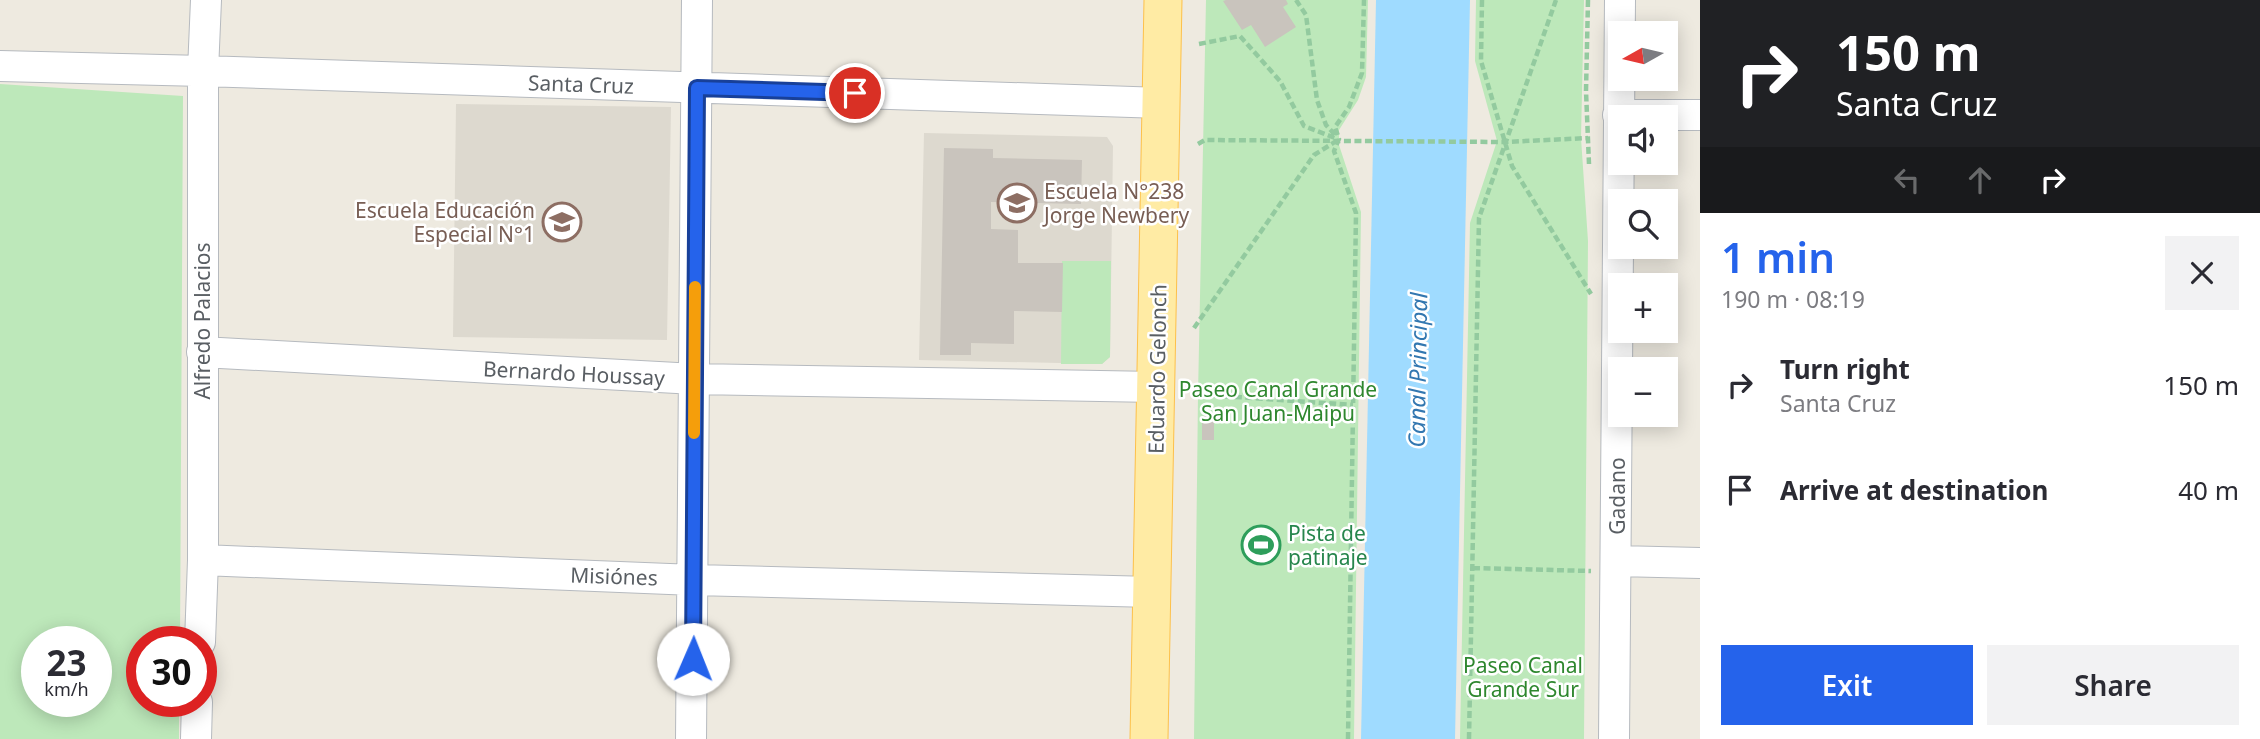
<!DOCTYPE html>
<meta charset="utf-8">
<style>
:root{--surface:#fff;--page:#f2f2f3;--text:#2b2b33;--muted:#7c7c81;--accent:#2563eb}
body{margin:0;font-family:"Noto Sans",sans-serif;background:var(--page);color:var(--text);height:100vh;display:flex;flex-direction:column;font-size:26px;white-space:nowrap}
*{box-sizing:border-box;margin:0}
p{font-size:23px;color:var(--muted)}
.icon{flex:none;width:38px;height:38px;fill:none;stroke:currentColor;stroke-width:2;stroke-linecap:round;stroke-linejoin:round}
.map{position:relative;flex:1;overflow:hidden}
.drawer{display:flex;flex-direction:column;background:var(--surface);width:560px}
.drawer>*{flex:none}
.top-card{background:#202124;color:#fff;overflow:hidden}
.needle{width:46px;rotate:262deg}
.fabs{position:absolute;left:1608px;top:21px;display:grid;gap:14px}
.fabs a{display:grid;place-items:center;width:70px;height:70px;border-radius:0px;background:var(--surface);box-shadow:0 4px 18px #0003;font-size:35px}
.speed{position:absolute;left:21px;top:626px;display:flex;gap:14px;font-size:35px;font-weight:700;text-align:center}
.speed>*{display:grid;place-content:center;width:91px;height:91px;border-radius:50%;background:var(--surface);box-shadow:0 4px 18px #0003;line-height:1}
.speed small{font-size:18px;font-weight:400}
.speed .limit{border:10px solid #d22;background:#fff;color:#111}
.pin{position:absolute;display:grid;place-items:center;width:60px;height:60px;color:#fff;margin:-30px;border:4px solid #fff;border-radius:50%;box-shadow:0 2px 7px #0007}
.me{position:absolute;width:77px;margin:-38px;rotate:1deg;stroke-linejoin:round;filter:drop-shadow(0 0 5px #0008)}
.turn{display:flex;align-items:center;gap:24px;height:147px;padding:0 21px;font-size:32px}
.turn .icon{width:91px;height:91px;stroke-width:2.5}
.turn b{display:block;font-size:49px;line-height:60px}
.lanes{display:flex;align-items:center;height:66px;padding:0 21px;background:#0003;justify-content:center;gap:35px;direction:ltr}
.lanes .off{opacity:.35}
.round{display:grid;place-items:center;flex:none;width:74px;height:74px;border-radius:0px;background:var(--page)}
.headline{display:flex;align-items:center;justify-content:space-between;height:119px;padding:0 21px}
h1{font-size:42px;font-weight:600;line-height:52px;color:var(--accent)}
.button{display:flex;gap:14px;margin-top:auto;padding:14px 21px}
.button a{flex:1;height:80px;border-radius:0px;background:var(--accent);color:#fff;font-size:28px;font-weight:600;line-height:80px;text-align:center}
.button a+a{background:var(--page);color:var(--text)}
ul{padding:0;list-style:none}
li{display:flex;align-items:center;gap:21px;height:105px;padding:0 21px}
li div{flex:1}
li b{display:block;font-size:26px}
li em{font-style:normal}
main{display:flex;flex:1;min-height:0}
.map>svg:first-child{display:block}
.education{fill:#ddd9cf}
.green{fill:#bde8ba;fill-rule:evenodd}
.water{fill:#9fdbff}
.building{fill:#c9c4bd}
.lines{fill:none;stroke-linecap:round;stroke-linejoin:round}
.minor-casing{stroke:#b6babf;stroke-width:32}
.major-casing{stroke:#fdc04a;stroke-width:39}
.path{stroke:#93ca9f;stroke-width:4.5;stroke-dasharray:7 3.5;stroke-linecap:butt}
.minor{stroke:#fff;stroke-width:30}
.major{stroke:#ffeba4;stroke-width:37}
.route-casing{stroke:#184099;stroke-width:18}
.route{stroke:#2563eb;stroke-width:12}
.slow{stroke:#f59e0b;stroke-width:12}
.labels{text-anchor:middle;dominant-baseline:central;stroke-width:5;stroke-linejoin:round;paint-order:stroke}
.street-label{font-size:21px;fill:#595e63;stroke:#fff}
.education-label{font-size:21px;fill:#785e54;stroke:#fff;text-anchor:start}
.park-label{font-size:21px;fill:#2e872e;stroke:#fff}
.leisure-label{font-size:21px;fill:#27864d;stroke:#fff;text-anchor:start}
.water-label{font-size:23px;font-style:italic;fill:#3277b0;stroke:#fff}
</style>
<main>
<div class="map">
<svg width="1700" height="739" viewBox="0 0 1700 739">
<rect width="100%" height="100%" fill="#eeeae0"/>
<path class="education" d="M456 104 671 107 667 340 453 337Z
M924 133 1107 137 1113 146 1110 357 1102 364 919 360Z"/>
<path class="green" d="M1206 0H1368L1366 77 1358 100 1339 130V145L1361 212 1354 739H1194L1198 395Z
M1476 0H1584L1581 138 1588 241 1584 739H1460L1470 223 1497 141 1475 61Z
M0 84 183 96 180 642H142V702H179V739H0ZM96 642V702H37V642Z
M1062 261H1111L1110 357 1102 364H1061Z"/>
<path class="water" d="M1376 0H1470L1455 739H1361Z"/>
<path class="building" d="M1226 0H1286L1288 4 1283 7 1296 27 1265 47 1251 25 1242 30 1223 1Z
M944 148 993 149V158L1082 160 1081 204 991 202V229L1018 230V263H1063L1062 312 1014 311V344L971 343V355H940Z
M1202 416H1214V440H1202Z"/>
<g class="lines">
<defs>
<path id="minor" d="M0 66 203 71 1162 103
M1618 115H1700
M202 352 695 379 1156 387
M203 560 694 580 1152 592
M1617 561 1700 563
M200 642 203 560V71L206 0
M196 739 197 702
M691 739 697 0
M1614 739 1620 0"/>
<path id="major" d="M1149 739 1163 0"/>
</defs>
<use href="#minor" class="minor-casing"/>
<use href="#major" class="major-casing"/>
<path class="path" d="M1296 0 1306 15 1317 100 1326 125 1336 136
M1482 0 1481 61 1512 166 1591 294
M1588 0 1586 91 1589 164
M1199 44 1240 36 1280 81 1304 126 1335 138
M1198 144 1205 140 1505 142 1588 138
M1194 328 1314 155 1338 140
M1193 394 1353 405
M1473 568 1591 571
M1348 739 1356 213 1334 151 1339 139 1335 127 1349 107 1362 73 1364 0
M1469 739 1479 218 1556 0"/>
<use href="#minor" class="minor"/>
<use href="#major" class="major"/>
</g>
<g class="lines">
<defs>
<path id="route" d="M693 659 697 88 855 93"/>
</defs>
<use href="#route" class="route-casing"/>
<use href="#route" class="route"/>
<path class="slow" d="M694 433 695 287"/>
</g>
<defs>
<symbol id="school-ring" viewBox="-11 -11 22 22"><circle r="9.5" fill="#fff" stroke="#8d6e63" stroke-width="1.5"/><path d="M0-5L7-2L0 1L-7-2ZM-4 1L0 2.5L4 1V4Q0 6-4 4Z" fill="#8d6e63"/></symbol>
<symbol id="stadium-ring" viewBox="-11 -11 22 22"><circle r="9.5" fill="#fff" stroke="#2e9e5b" stroke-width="1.5"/><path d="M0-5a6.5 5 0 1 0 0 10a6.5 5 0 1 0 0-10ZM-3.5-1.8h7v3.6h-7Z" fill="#2e9e5b"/></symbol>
</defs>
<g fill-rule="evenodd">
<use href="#school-ring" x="995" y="181" width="44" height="44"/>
<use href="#school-ring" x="540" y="200" width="44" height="44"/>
<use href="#stadium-ring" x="1239" y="523" width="44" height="44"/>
</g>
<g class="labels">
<g class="street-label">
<text transform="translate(581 84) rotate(2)">Santa Cruz</text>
<text transform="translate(202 321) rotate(-90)">Alfredo Palacios</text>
<text transform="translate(1157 369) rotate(-89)">Eduardo Gelonch</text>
<text transform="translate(574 373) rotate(3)">Bernardo Houssay</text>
<text transform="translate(1617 496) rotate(-90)">Gadano</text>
<text transform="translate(614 576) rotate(2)">Misiónes</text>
</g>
<g class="education-label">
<text x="1044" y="191">Escuela N°238<tspan x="1044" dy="24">Jorge Newbery</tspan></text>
<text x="535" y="210" text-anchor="end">Escuela Educación<tspan x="535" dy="24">Especial N°1</tspan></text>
</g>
<g class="park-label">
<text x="1278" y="389">Paseo Canal Grande<tspan x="1278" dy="24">San Juan-Maipu</tspan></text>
<text x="1523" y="665">Paseo Canal<tspan x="1523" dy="24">Grande Sur</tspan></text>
</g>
<g class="leisure-label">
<text x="1288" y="533">Pista de<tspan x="1288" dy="24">patinaje</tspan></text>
</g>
<g class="water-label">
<text transform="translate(1417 370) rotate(-89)">Canal Principal</text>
</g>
</g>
</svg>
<div class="fabs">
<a><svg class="needle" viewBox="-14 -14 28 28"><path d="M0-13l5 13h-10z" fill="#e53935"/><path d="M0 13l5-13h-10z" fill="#7c7c81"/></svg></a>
<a><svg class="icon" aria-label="sound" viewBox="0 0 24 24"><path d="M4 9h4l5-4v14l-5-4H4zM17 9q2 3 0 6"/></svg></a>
<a><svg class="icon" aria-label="search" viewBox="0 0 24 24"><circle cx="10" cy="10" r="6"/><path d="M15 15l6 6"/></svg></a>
<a>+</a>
<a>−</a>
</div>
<div class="speed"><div>23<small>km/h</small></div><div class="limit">30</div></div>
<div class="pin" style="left:855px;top:93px;background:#d93025"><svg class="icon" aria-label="arrive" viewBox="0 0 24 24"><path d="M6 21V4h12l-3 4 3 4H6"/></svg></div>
<svg class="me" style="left:693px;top:659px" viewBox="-20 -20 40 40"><circle r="19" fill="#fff"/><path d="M0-13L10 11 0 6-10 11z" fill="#2563eb"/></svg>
</div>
<section class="drawer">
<div class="top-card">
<div class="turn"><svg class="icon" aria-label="right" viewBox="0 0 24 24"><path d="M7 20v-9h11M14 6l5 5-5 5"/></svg><div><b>150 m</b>Santa Cruz</div></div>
<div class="lanes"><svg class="icon off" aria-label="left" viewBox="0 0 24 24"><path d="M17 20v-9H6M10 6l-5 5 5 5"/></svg><svg class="icon off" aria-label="ahead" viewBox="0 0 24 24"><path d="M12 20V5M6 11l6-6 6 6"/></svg><svg class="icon" aria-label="right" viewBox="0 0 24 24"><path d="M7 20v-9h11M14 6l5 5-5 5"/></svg></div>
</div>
<div class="headline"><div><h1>1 min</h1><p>190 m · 08:19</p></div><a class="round"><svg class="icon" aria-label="close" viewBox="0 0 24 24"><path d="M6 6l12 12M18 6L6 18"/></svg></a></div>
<ul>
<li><svg class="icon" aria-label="right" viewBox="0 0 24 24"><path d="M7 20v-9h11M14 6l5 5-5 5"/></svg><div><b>Turn right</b><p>Santa Cruz</p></div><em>150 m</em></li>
<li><svg class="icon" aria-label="arrive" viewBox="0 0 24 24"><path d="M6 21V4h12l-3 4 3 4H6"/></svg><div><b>Arrive at destination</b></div><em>40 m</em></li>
</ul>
<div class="button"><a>Exit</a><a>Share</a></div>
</section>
</main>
